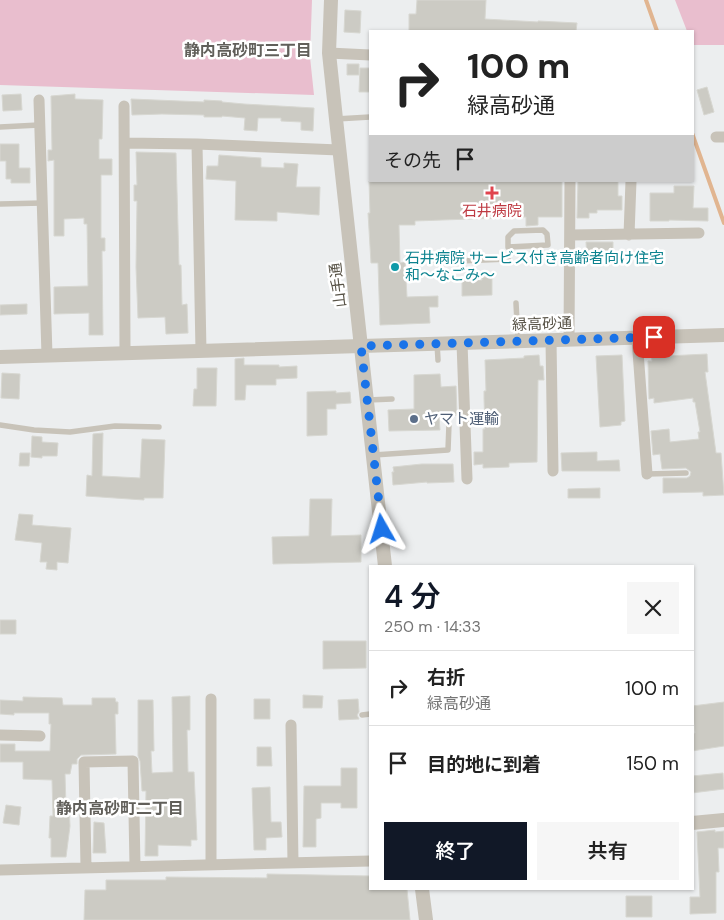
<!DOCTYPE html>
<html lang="ja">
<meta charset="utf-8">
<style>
:root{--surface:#fff;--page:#f6f6f6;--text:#222;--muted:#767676;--line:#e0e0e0;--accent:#111827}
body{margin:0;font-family:"DM Sans","Noto Sans JP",sans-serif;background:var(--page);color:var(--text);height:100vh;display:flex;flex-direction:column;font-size:19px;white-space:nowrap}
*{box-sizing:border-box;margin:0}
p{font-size:16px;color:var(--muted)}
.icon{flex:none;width:28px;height:28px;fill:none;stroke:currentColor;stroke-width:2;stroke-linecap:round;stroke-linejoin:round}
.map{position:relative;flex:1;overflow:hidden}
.panel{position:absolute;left:369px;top:565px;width:325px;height:325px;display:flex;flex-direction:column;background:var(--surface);border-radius:0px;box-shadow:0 1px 4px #0004}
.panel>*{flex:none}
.top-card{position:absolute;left:369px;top:30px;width:325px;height:152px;border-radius:0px;box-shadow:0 1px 4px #0004;background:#fff;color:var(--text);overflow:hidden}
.pin{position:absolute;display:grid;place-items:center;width:42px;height:42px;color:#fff;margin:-21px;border-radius:10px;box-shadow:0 2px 8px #0006}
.me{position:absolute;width:55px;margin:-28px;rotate:354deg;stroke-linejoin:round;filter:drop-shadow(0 0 4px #0008)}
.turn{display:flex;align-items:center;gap:18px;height:105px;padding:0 15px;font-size:22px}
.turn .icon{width:65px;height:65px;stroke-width:2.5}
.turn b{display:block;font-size:35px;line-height:42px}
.then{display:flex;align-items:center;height:48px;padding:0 15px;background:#0003;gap:10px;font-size:19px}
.round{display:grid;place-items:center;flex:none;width:52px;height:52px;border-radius:0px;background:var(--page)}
.headline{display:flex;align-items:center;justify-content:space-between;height:85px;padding:0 15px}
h1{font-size:30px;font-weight:600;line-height:38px;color:var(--accent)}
.action{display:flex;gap:10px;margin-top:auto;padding:10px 15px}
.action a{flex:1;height:58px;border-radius:0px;background:var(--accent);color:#fff;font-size:20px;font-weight:600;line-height:58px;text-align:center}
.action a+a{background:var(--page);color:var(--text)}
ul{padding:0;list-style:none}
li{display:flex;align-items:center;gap:15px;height:75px;padding:0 15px;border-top:1px solid var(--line)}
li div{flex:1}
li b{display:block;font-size:19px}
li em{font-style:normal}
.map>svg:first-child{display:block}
.green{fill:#e9bece}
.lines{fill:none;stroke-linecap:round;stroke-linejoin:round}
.stream{stroke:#e1b590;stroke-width:4}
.building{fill:#cccbc4;stroke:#d7d7d1}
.service{stroke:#c8c3b9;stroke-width:5.5}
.minor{stroke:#c8c3b9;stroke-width:11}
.tertiary{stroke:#c8c3b9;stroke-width:14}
.route{stroke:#1a73e8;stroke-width:9;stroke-dasharray:0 16.2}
.health-dot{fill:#e0444e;stroke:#fff;stroke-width:2}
.culture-dot{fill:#0f9aa8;stroke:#fff;stroke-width:2}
.service-dot{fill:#5c6f8a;stroke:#fff;stroke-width:2}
.labels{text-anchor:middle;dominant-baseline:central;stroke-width:5;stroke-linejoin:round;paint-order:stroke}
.health-label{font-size:15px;fill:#be3a42;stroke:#fff}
.culture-label{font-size:15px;fill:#0d838f;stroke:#fff;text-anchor:start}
.street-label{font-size:15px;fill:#585347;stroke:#fff}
.service-label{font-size:15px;fill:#4e5e75;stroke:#fff;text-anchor:start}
.neighbourhood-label{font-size:16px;font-weight:bold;fill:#615f5a;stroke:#fff}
</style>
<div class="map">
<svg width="724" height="920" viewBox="0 0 724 920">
<rect width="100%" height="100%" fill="#eceeef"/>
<path class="green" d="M0 0H312L310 57 314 95 0 85Z
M675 0H724V45H693L692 31H687Z"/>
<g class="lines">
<path class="stream" d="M646 0 657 31
M692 133 724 223"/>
</g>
<path class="building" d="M417 0H486L485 19 538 22V21L577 23 576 31H409V14H416Z
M345 10 361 11 360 33 344 32Z
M347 64H359V75H347Z
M360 68H370V92H359Z
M707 87 714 112 704 115 697 90Z
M21 94 22 110 3 111 2 95Z
M75 94V99L103 100 102 139H99V159H112V175H101V238H105V251H102L103 335H89V313L54 314V287L88 286 87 224H84V218L64 219V236H54V160L48 161V150H52L51 96Z
M131 99 204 102V100L222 101V102L244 104 314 108 313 131 301 130V122L281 121V118H258L257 131 244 130 245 118 222 116V117H204V115L162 114 132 115Z
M0 144H19V168H30V183H11V179H6V161H0Z
M136 152 176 153 179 265H181L182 305 187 304 188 333 166 334 165 317 138 318 136 267 137 201H134V185H137Z
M219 155 261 158V167L284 168V163L298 164 296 187H320L319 215 277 212V221L235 220 236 181 206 179 207 166H218Z
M369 181H562V217H538V225L526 226V217L415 221V225H399L400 263 405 262 407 297 438 296V307H429L430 323 380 325 378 263H371L368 213H370Z
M578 181H618V196H622V210H597V213H589V218H577Z
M674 186H694L693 208H708V221L669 220V221H650V193H674Z
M586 242H613V258H587Z
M482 277H492V295L462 296V280H482Z
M27 304V314L0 315V305Z
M667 352V356L707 354 708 372H705L716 453H721L724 495 703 496V492L663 493V478H687L690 476 691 472 686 468 662 469 660 454 653 455 651 431 669 429 670 442 699 439 698 432H700L695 402H693V398L654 403V398L649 399 648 361H652L651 353Z
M539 355 540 366H543L544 380H538L537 462 509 463V467L483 468V464L474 465V452H483V429H485L484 398V391H486L485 360 524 358V356Z
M622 355 625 421 621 422V425L600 427 596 356Z
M244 358V365H279V367L297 366V378L276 379V385H246L245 400H235V359Z
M197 368H217L216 406H193L194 389H197Z
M2 373 20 374 19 399 1 398Z
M440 374 441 387 456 386 457 415 439 417 440 430 389 431 388 410 414 409V375Z
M336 391V393L350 392 351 403 336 404V409H327V435L307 436V392Z
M103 433 102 476 140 478 142 439 165 440 163 498H144V500L86 496 87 475 92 476 93 434Z
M32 436 42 437V442L58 443 57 456H42V458L31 457Z
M597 452V461L619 460 620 471H562L561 453Z
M20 453H30L29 466H19Z
M422 464H453L454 482 427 483V482L393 485 392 472H394L393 467Z
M600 488V498H568V489Z
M310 499H332L331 536 361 535V562L273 564 272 537 309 536Z
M19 514 33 515 32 525 71 528 68 563 57 562V570L46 569 47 562H40L42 543 15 540Z
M0 620H16V634H0Z
M323 641H366V668L323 669Z
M303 695 323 696 322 708H303Z
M190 696V730H187L188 772H194L197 840H191V846L158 845V856H145L146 791H142L140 761 138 756V700H153L154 751H151L152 773 173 772 172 697Z
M23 697 62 698 63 705H92V698H115L116 702H118V714H115L116 754 81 755 77 759V764H72L70 774H65L66 807 69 806 70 826 66 857H51V838H49L50 816H53L52 780 23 779V762H0V744H15V751H50L51 724H49V713H14V715L0 714V700L23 701Z
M254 699H270V719H254Z
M358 699 359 712 357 715 359 719 339 720 338 700Z
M724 702V746L692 751V733H695L692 706Z
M257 747H271L272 766H257Z
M341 768H357V808H341V803H321V818L316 819V847H303L304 786H341Z
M723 773 724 789 692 793V776Z
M270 787 271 822H281L282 837 266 838V850H254L252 788Z
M6 805 21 807 19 825 3 823Z
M94 822 104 823 106 853H93Z
M715 830V832L724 831V848H718L719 872H716V913L690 914V897H700L697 832Z
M267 874 370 876V889H407L410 920H84L85 890H106V880H166V877L267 878Z
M626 896H652V917H626Z"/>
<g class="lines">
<path class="service" d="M336 119 370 117
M0 127 39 125
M0 204 42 203
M543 230 547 234 548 245 508 247V237L514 231Z
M435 262 508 259
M516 303 518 341
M437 343 438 360
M368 400 392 399
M0 425 34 430 70 432 115 426 159 427
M374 455 448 450 449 424
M647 474 686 473
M362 715 370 714"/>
<path class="minor" d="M329 53 370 55
M39 100 47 355
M124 106 125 352
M716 137H724
M125 143 197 144 201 351
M197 144 339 150
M571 235 699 233
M629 235 631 181
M637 338 647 474
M551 340 553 471
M569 340 570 181
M462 343 467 479
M211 699V865
M291 725 293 863
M0 735 40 736
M86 867 84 762 133 761 135 866
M0 870 370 861"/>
<path class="tertiary" d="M331 0 329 53 336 119 385 566
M0 357 724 335
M692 823 724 820
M422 889 426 920"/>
</g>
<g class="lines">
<path class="route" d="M382 529 361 346 654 337"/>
</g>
<path class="health-dot" d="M489.5 185.5h5v5h5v5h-5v5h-5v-5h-5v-5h5z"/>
<circle class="culture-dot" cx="395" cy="267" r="5"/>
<circle class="service-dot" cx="414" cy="419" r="5"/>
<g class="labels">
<g class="health-label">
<text x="492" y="211">石井病院</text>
</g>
<g class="culture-label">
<text x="405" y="258">石井病院 サービス付き高齢者向け住宅<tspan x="405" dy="17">和～なごみ～</tspan></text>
</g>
<g class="street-label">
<text transform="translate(338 285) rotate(-97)">山手通</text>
<text transform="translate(542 324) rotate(-2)">緑高砂通</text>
</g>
<g class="service-label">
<text x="424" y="419">ヤマト運輸</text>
</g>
<g class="neighbourhood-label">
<text x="248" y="50">静内高砂町三丁目</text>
<text x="120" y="808">静内高砂町二丁目</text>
</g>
</g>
</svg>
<div class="pin" style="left:654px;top:337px;background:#d93025"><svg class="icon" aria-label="arrive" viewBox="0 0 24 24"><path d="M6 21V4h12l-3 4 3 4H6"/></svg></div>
<svg class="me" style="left:382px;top:529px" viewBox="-20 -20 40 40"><path d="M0-17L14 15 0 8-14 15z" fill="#1a73e8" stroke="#fff" stroke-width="4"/></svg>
<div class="top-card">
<div class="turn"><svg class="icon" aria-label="right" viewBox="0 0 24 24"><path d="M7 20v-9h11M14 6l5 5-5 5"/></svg><div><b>100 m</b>緑高砂通</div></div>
<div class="then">その先<svg class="icon" aria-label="arrive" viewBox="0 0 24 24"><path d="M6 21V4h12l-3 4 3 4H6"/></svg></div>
</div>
<section class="panel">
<div class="headline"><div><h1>4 分</h1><p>250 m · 14:33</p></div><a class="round"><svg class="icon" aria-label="close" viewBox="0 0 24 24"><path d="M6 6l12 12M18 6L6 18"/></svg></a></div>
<ul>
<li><svg class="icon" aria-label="right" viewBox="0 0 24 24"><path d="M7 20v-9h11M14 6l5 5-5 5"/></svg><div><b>右折</b><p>緑高砂通</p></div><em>100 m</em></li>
<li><svg class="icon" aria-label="arrive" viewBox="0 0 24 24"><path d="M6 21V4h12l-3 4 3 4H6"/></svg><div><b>目的地に到着</b></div><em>150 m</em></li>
</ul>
<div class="action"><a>終了</a><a>共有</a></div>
</section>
</div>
